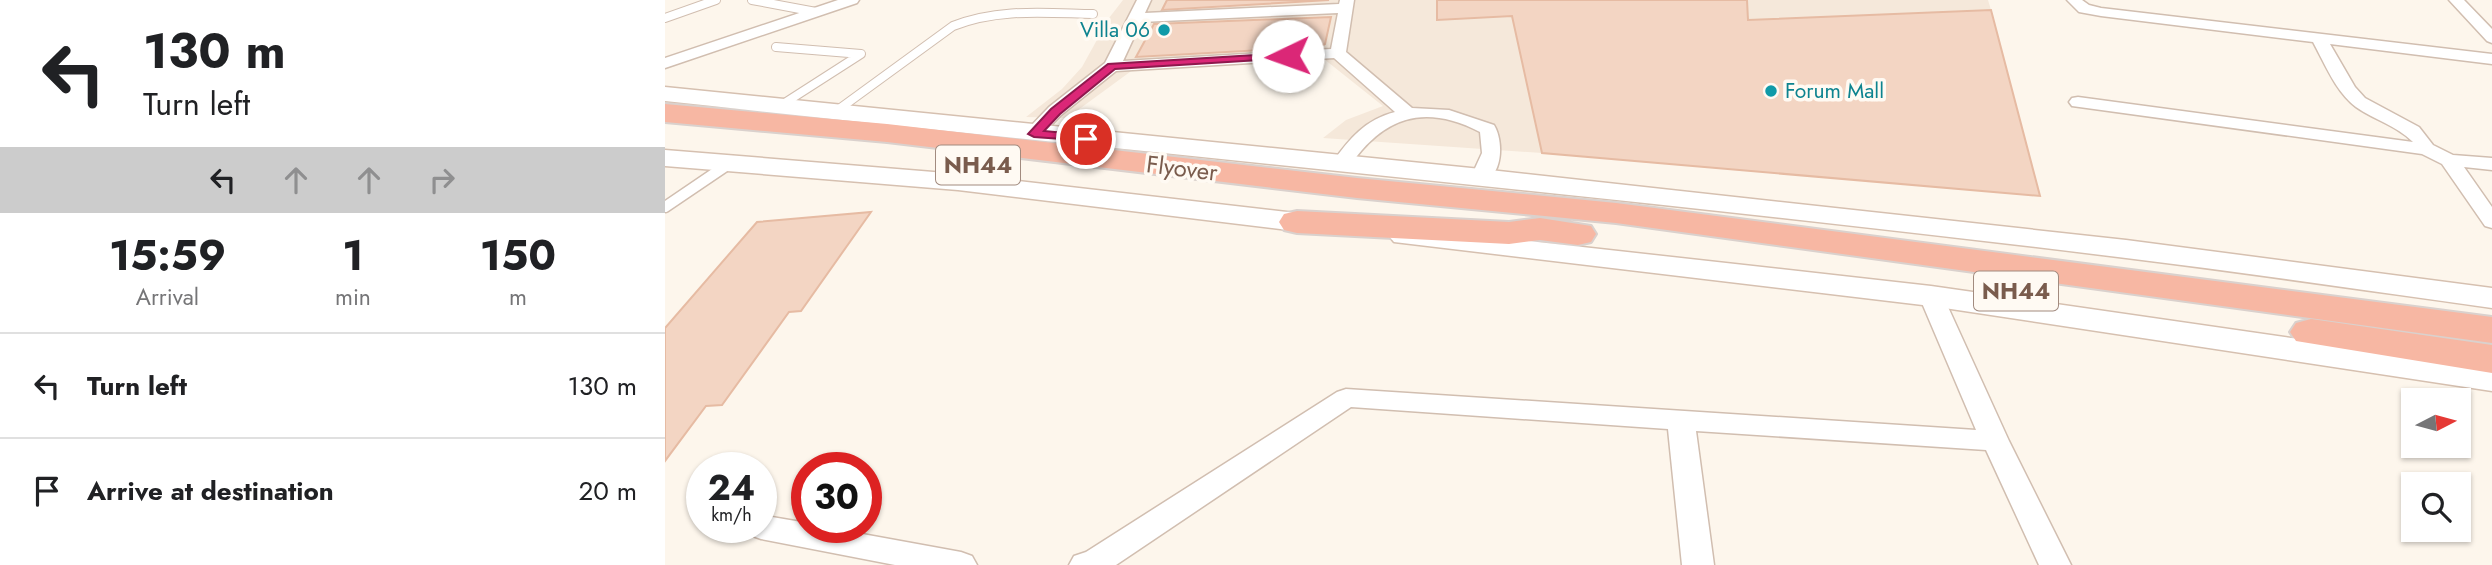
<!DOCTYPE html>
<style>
:root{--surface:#fff;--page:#f6f6f6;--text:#202124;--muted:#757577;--line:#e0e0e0}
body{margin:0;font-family:Jost,sans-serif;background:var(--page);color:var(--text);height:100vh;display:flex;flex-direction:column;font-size:26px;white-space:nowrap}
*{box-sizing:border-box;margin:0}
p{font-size:23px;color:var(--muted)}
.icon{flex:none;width:38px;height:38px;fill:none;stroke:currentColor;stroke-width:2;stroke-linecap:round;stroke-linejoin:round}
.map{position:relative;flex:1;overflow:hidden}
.side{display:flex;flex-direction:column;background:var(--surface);width:665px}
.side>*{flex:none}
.top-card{background:#fff;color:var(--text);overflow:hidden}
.needle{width:46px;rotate:84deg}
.buttons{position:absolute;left:1736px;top:388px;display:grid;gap:14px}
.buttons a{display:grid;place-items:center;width:70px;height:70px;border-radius:0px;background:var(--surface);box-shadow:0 2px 5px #0004;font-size:35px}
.speed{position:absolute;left:21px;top:452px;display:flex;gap:14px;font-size:35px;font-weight:700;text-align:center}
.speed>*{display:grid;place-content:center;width:91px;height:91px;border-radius:50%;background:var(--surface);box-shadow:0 2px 5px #0004;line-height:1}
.speed small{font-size:18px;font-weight:400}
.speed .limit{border:10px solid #d22;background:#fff;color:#111}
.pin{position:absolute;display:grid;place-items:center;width:60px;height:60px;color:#fff;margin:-30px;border:4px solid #fff;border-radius:50%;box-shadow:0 2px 7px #0007}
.me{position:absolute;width:77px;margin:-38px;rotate:267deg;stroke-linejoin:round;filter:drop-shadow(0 0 5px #0008)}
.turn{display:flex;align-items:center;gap:24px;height:147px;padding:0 28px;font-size:32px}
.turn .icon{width:91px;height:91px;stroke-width:2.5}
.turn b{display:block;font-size:49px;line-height:60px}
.lanes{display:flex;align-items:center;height:66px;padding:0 28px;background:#0003;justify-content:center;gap:35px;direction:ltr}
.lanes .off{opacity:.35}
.eta{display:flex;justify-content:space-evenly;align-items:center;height:119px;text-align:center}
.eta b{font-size:42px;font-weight:700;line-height:49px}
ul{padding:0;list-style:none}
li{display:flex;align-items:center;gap:21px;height:105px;padding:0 28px;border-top:2px solid var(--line)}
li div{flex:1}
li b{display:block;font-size:26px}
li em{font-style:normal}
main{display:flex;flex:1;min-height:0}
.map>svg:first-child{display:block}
.residential{fill:#f5e8da}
.building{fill:#f3d5c3;stroke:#e6bba3;stroke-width:2}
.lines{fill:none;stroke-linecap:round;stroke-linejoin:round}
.lane-far1-casing{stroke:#d1beb0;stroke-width:10}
.lane-casing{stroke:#d1beb0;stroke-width:13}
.street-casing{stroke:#d1beb0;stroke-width:3}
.secondary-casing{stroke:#d6c0b0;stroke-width:3}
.highway-casing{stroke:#dad1cd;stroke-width:4}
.lane-far1{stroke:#fff;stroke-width:8}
.lane{stroke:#fff;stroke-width:10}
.street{fill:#fff;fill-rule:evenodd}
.secondary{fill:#fff;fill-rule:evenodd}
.highway{fill:#f7b7a3;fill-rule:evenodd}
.route{fill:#db2777;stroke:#8e194d;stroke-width:2}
.culture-dot{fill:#0f9aa8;stroke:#fffaf3;stroke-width:2.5}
.labels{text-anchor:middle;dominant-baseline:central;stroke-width:7;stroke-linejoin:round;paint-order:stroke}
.far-culture-label{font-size:21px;fill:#0d838f;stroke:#fffaf3;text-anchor:end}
.shield{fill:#fffaf3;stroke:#a28b7f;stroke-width:2}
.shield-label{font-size:23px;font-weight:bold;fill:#7a5c4d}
.street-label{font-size:24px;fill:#7a5c4d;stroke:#fffaf3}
</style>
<main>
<section class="side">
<div class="top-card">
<div class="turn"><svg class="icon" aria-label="left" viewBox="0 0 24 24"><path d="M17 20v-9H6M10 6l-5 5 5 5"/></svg><div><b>130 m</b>Turn left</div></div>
<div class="lanes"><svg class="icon" aria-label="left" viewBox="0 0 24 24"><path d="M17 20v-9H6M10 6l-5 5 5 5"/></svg><svg class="icon off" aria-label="ahead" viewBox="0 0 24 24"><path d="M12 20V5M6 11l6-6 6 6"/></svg><svg class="icon off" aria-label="ahead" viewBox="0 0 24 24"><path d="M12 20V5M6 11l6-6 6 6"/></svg><svg class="icon off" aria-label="right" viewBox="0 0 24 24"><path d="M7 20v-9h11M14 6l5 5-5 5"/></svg></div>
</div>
<div class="eta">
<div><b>15:59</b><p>Arrival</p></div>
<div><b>1</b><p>min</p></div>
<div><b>150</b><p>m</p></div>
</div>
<ul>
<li><svg class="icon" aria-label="left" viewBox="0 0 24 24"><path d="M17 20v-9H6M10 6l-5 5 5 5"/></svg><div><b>Turn left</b></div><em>130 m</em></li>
<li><svg class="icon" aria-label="arrive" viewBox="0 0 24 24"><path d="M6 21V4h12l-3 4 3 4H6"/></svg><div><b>Arrive at destination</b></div><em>20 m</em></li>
</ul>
</section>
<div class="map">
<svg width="1827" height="565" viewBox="0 0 1827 565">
<rect width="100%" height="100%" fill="#fdf6ec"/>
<path class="residential" d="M458 0H1323L1326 10 851 30 877 153 658 138 681 120 718 106 659 59 469 69 402 118 361 117 397 89 417 67 444 18Z"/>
<path class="building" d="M502 0H664L497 10Z
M772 0H1082L1083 20 1326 10 1375 196 877 153 847 16 772 20Z
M666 17 660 44 654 47 471 57 489 24Z
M206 212 136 311 124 312 57 405 41 406 0 461V328L92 222Z"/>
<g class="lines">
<defs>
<path id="lane-far1" d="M87 0 151 12
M0 18 51 0
M111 47 196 54 115 106
M170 112 288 26C333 8 380 13 428 14"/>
<path id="lane" d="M0 207 65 163"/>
<path id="street" d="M173 0H194L192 3 0 68V58Z
M472 0H486L480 13 674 4 675 0H689L681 52 747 108 784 110 829 125C839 141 838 177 816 183L806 177 817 153 815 132C759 103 718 117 684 167H670L667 163C685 138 700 120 730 112L669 58 451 71 396 115 375 137H363L360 133 363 129 384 107 440 63ZM673 13 666 49 458 61 476 22Z
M1402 0H1417L1424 5 1436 8 1827 54V64L1665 44 1690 87 1700 98 1754 127 1768 145 1788 155 1827 158V170L1799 167 1827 207V228L1820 226 1777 164 1757 154 1407 106 1404 102 1407 98 1413 97 1748 142C1731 125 1709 120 1691 107 1671 92 1660 64 1648 42L1436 16 1414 12Z
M1784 0H1799L1827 29V43L1822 41Z
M1266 289 1274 291 1278 296 1344 441 1406 565H1374L1321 450 1031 431 1049 565H1017L1003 429 686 407 451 565H404L409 556 421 552 672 392 681 389 1311 430 1254 296 1258 291Z
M96 515 142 523V527H159L296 552 307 556 312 565H230L96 539 85 535 81 527H96Z"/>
<path id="secondary" d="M0 87 816 169 1461 240 1827 288V308C1705 291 1583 273 1461 258 975 198 487 154 0 101Z
M0 150 293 174 656 216 666 219 671 225 666 231 656 234 293 190 0 166Z
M739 227 1266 286 1827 367V391L1266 306 729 242 724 236 729 230Z"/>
<path id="highway" d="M0 104 222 124 692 178 951 203 1827 317V343L951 223 692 198 222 142 0 122Z
M632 211 844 222 875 218 926 226 931 234 926 242 913 245 875 240 844 244 632 233 619 230 614 222 619 214Z
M1646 319 1827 345V373L1631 341 1625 332 1631 323Z"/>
</defs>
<use href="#lane-far1" class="lane-far1-casing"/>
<use href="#lane" class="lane-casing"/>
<use href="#street" class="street-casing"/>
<use href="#secondary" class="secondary-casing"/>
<use href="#highway" class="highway-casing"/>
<use href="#lane-far1" class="lane-far1"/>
<use href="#lane" class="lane"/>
<use href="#street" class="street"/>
<use href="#secondary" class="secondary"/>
<use href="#highway" class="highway"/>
</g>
<path class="route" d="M623 53 627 54V58L450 69 395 114 379 131 421 135 425 136V141L369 137 363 134 386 109 443 64Z"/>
<g class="culture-dot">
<circle cx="499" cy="30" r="7"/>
<circle cx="1106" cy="91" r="7"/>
</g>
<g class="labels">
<g class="far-culture-label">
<text x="485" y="30">Villa 06</text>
<text x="1120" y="91" text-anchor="start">Forum Mall</text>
</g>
<g class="shield">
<rect x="271" y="145.5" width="84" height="39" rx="5"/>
<rect x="1309" y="271.5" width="84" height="39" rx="5"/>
</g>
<g class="shield-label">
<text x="313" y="165">NH44</text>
<text x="1351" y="291">NH44</text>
</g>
<g class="street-label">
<text transform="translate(517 168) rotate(7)">Flyover</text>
</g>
</g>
</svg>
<div class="buttons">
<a><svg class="needle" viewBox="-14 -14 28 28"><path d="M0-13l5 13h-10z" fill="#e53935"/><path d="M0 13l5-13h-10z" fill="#757577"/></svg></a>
<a><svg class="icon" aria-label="search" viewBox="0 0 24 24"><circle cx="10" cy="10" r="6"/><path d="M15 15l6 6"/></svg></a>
</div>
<div class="speed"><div>24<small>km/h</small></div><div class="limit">30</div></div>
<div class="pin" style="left:421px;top:139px;background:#d93025"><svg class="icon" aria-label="arrive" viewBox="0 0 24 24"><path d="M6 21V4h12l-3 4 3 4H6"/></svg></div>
<svg class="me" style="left:623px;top:56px" viewBox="-20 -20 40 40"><circle r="19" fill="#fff"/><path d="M0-13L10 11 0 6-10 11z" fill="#db2777"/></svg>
</div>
</main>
